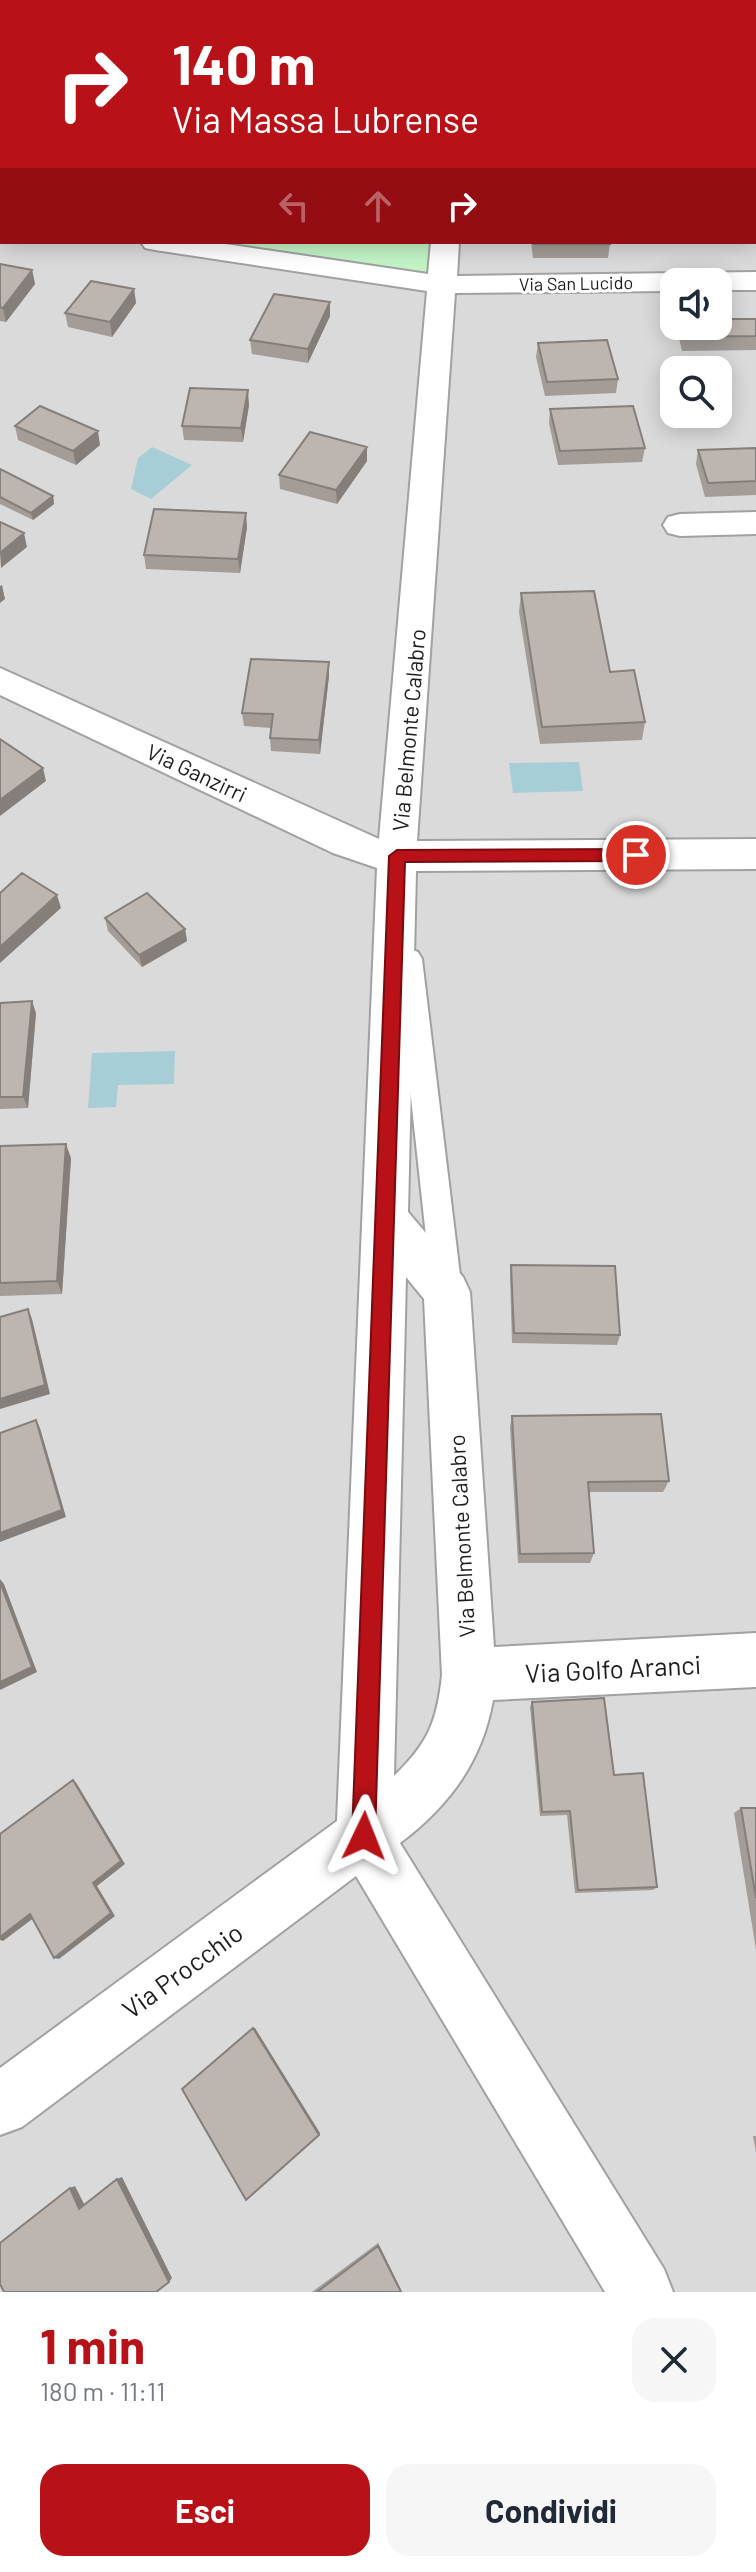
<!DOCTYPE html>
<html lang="it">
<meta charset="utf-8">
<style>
:root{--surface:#fff;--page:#f6f6f7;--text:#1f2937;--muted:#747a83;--accent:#b81117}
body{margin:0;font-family:Barlow,sans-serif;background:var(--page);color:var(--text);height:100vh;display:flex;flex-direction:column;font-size:30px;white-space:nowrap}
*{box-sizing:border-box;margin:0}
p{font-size:26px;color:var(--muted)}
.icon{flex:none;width:44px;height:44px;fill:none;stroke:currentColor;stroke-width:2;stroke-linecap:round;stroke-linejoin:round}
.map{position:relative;height:2292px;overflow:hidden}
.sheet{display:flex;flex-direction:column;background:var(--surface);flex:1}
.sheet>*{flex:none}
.top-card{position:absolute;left:0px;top:0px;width:756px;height:244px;box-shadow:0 4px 20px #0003;background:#b81117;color:#fff;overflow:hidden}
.fabs{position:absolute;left:660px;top:268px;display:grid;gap:16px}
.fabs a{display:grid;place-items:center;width:72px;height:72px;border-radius:16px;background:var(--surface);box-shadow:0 4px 20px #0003;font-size:40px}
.pin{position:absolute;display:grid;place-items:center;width:68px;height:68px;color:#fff;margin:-34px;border:4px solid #fff;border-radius:50%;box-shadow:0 2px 8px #0007}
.me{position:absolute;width:88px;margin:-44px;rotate:2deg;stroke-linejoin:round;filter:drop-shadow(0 0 6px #0008)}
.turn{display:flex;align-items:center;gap:28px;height:168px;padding:0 40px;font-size:36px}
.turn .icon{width:104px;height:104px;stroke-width:2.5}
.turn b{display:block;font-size:56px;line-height:68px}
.lanes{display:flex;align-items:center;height:76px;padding:0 40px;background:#0003;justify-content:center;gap:40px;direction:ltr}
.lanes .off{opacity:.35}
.round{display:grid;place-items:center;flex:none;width:84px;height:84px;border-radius:24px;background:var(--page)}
.head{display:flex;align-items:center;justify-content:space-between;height:136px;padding:0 40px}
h1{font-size:48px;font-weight:700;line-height:60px;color:var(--accent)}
.action{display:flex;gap:16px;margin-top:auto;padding:16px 40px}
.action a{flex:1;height:92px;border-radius:24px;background:var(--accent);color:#fff;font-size:32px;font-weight:700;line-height:92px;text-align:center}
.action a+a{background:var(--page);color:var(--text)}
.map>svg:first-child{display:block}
.residential{fill:#dbdada;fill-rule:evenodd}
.park{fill:#c3f4c6}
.water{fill:#a7ced7}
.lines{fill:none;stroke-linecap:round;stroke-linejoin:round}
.lane-casing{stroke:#a1a1a1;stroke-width:4}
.street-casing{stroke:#a1a1a1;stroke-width:4}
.lane{fill:#fff;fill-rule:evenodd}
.street{fill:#fff;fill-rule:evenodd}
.wall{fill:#a39c97}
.shaded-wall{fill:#847f7b}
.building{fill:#bdb5b0;stroke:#847f7b;stroke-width:2}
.route{fill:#b81117;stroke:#780b0f;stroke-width:2}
.labels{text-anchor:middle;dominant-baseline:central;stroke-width:6;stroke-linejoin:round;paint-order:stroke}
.far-street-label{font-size:18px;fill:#1d1d1d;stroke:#fff}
.street-label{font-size:22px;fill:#1d1d1d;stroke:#fff}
.near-street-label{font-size:26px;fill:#1d1d1d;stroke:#fff}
</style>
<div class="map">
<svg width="756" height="2292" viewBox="0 0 756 2292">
<rect width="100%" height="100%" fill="#ede9e3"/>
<path class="residential" d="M0 19 2 242H754L756 108V2292H0ZM674 282H718V326H674ZM674 370H718V414H674Z"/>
<path class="park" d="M0 0H756V83L754 2H2L0 12Z
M181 242H447L444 285Z"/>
<path class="water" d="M152 447 192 465 151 499 131 489 138 458Z
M579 762 583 791 513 793 509 763Z
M175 1051 174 1084 118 1085 116 1107 88 1108 92 1053Z"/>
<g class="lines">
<defs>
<path id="lane" d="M409 949 418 952 422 959 462 1292 457 1302 447 1305 437 1302 432 1292 396 959 400 952Z"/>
<path id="street" d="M0 9H2L0 24Z
M754 78H756V94H754Z
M0 210H2V226H0Z
M141 242H212L428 274 431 242H459L457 276 756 272V290H718V282H674V291L455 293 417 841 756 839V869L416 871 408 1212 463 1277 470 1292 494 1647 756 1633V1687L493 1700C482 1762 449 1806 400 1843L664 2269 673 2292H605L356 1876 22 2127 0 2135V2068L337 1821 377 868 333 853 0 695V668L379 839 427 291 155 250 145 248ZM406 1277 424 1299 442 1675C437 1722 428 1743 394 1776Z
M756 512V534L680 536 668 533 663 525 668 517 680 514Z"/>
</defs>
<use href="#lane" class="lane-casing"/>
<use href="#street" class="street-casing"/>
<use href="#lane" class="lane"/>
<use href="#street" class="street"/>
</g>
<path class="wall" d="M0 19H2V65H0Z
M531 242H609L610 244 608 258H533Z
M0 264 32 270 35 284 6 322 0 321Z
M134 289 136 303 112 337 68 327 65 313Z
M330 302V316L308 363 252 354 250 340Z
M727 319H756V350L682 351 676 326H718Z
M538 343 618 379 616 393 545 396 536 357Z
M249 405 243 442 184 440 182 426Z
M550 409 645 448 642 462 558 465 549 423Z
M15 426 100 445 76 465 18 440Z
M367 447V461L337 504 280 489 279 475Z
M756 448V495L705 497 696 464 698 450Z
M0 469 53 496 54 504 33 520 0 504Z
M247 527 240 573 146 569 144 555Z
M521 593 610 672 645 722 642 740 540 744 519 612Z
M329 662V676L320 754 271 751 270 738 271 728 244 726 242 713Z
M105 918 185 929 187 941 142 967 108 931Z
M0 1003 36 1013 28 1108 0 1109Z
M0 1146 71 1158 62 1294 0 1296Z
M511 1265 620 1335 617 1345 512 1343 510 1275Z
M512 1416 669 1481 663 1492H589L594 1553 590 1563H518L510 1427Z
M532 1702 614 1775 657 1887 653 1890 575 1893 567 1815 540 1816 530 1707Z
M741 1808H756V1950L734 1813Z
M753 2136H756V2152Z
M378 2243 402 2292H312Z"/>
<path class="shaded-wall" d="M756 100V122L754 124V101Z
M756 127V140L754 141V128Z
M32 270 35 284 6 322 3 308Z
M134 289 136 303 112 337 110 322Z
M330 302V316L308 363V349Z
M248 390 249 405 243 442 241 428Z
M98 431 100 445 76 465 73 451Z
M367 447V461L337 504 336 490Z
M53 496 54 504 33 520 31 513Z
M246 513 247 527 240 573 238 559Z
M24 533 27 547 1 568 0 553Z
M2 585 5 599 0 603V586Z
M329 662V676L320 754 319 740Z
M43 768 46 781 0 816V800Z
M57 895 61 908 0 963V947Z
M185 929 187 941 142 967 139 955Z
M32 1001 36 1013 28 1108 23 1097Z
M66 1144 71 1158 62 1294 57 1281Z
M28 1309 32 1319 50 1394 0 1409V1399Z
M36 1420 40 1428 66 1517 0 1542V1533Z
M0 1579 4 1584 37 1672 0 1690Z
M73 1780 77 1784 125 1864 97 1886 115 1916 59 1959 54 1958 93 1883Z
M30 1914 35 1917 3 1941 0 1940V1937Z
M253 2028H255L320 2133 319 2135Z
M122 2177 172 2278 169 2282 117 2179Z
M75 2186 85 2206 79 2209 70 2188Z
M378 2243 402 2292H401L378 2246Z"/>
<path class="building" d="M0 19H2V51H0Z
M0 108H2V158L0 152Z
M534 242H609L610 244H534Z
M0 264 32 270 3 308 0 307Z
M91 281 134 289 110 322 65 313Z
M274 294 330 302 308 349 250 340Z
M718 298H721L727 319H756V336L684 337 682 326H718Z
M607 340 618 379 547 382 538 343Z
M190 388 248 390 241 428 182 426Z
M40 406 98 431 73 451 15 426Z
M633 406 645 448 560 451 550 409Z
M310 432 367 447 336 490 279 475Z
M756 448V481L708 483 698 450Z
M0 469 53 496 31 513 0 497Z
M154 509 246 513 238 559 144 555Z
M0 522 24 533 0 553Z
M594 591 610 672 634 670 645 722 542 727 521 593Z
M251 659 329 662 319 740 270 738 273 714 242 713Z
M0 739 43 768 0 800Z
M22 873 57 895 0 947V893Z
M147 893 185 929 139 955 105 918Z
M32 1001 23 1097H0V1003Z
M66 1144 57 1281 0 1283V1146Z
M511 1265 615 1266 620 1335 514 1333Z
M28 1309 45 1385 0 1399V1317Z
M661 1414 669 1481 588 1482 594 1553 520 1554 512 1416Z
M36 1420 62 1510 0 1533V1433Z
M0 1582 32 1667 0 1682Z
M604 1698 614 1775 643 1773 657 1887 578 1890 570 1811 542 1812 532 1702Z
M73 1780 121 1861 93 1883 111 1913 54 1958 30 1914 0 1937V1834Z
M741 1808H756V1898Z
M253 2028 319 2135 246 2200 182 2089Z
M117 2179 169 2282 156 2292H4L0 2284V2243L70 2188 79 2209Z
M378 2246 401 2292H317Z"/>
<path class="route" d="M636 849 644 855 636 861 405 862 375 1836 372 1844 364 1847 355 1844 352 1836 389 856 397 850Z"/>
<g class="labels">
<g class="far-street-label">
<text transform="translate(576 283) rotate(-1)">Via San Lucido</text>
</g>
<g class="street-label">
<text transform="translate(408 730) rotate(-85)">Via Belmonte Calabro</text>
<text transform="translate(197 772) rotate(25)">Via Ganzirri</text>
<text transform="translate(461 1536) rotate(-93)">Via Belmonte Calabro</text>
</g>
<g class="near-street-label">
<text transform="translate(613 1668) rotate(-3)">Via Golfo Aranci</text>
<text transform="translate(182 1970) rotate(-36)">Via Procchio</text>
</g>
</g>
</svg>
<div class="fabs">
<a><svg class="icon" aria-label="sound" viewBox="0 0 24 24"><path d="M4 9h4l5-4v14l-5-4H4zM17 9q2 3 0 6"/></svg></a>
<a><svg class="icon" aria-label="search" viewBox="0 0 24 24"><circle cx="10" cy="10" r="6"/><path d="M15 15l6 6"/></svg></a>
</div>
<div class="pin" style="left:636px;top:855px;background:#d93025"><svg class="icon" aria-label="arrive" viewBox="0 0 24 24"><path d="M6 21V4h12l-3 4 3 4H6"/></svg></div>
<svg class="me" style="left:364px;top:1836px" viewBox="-20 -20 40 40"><path d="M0-17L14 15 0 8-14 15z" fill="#b81117" stroke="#fff" stroke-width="4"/></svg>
<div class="top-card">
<div class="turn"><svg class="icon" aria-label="right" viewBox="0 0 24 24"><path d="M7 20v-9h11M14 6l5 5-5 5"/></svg><div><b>140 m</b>Via Massa Lubrense</div></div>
<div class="lanes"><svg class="icon off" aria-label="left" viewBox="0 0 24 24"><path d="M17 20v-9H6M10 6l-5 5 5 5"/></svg><svg class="icon off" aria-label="ahead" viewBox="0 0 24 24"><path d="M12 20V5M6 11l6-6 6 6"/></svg><svg class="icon" aria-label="right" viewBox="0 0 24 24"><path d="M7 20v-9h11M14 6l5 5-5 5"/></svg></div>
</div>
</div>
<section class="sheet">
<div class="head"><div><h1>1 min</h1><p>180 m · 11:11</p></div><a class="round"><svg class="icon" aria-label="close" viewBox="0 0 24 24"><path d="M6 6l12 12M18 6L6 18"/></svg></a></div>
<div class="action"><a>Esci</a><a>Condividi</a></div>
</section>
